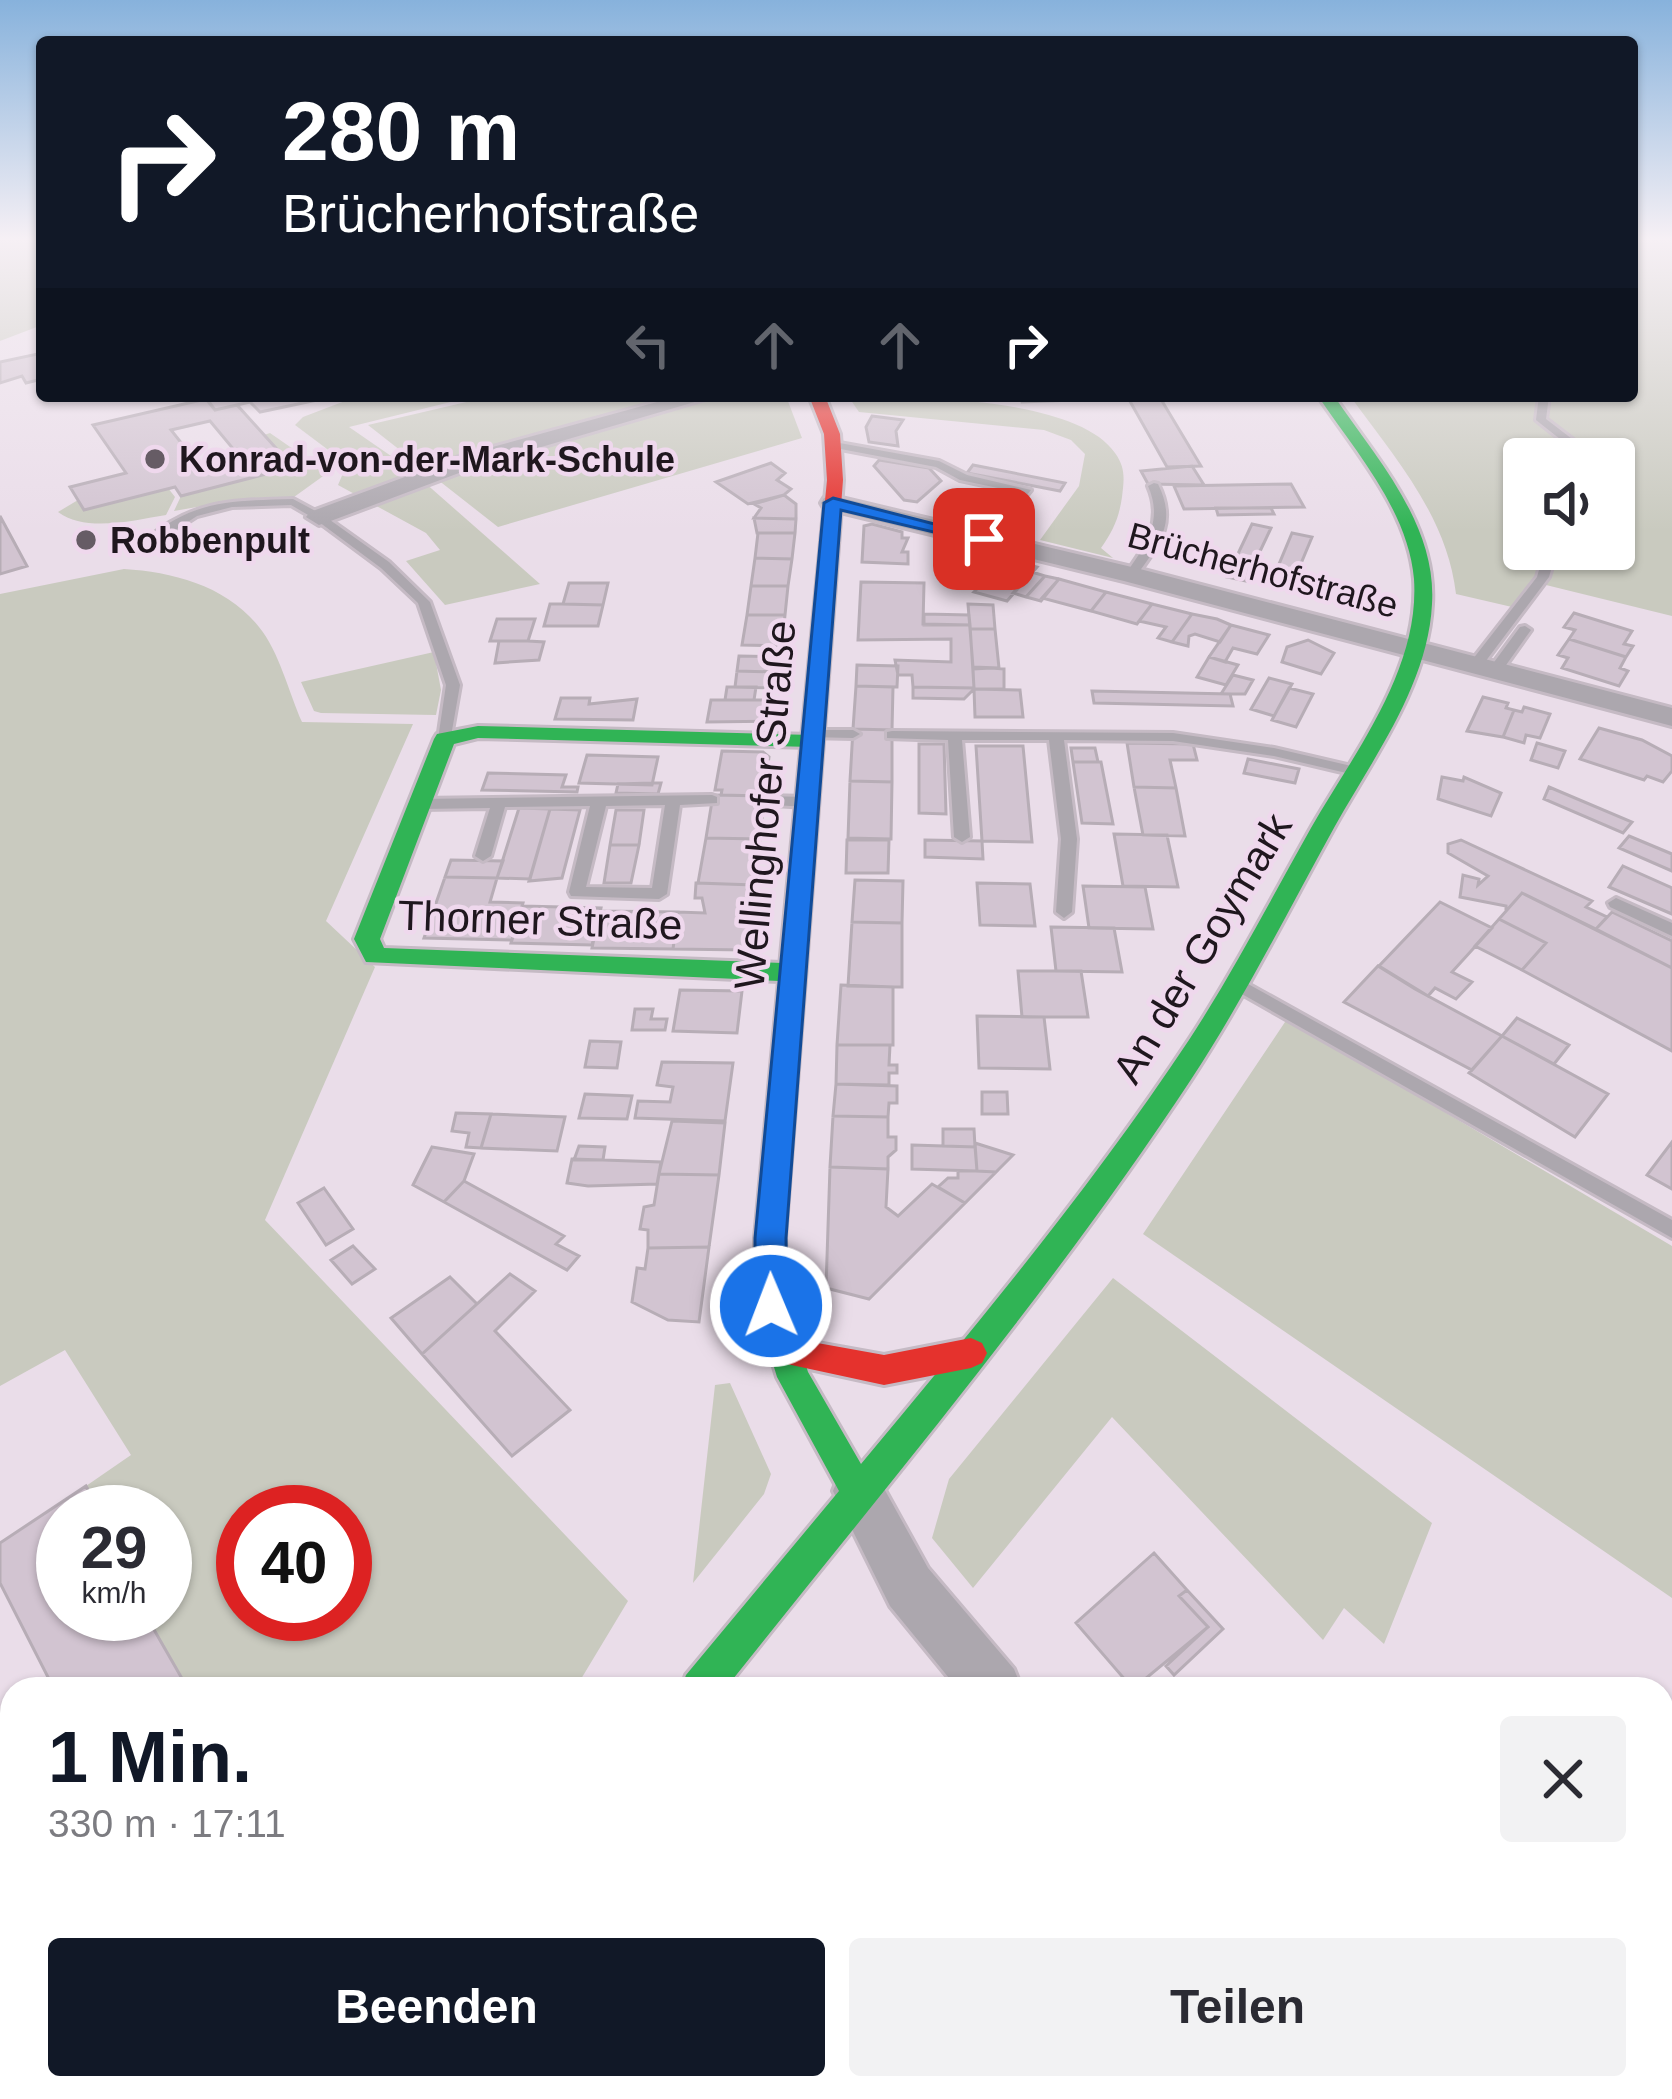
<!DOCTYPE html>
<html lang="de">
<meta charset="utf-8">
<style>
:root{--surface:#fff;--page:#f2f2f3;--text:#2b2b33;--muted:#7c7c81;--accent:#111827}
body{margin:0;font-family:Helvetica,sans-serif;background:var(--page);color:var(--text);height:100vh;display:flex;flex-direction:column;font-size:45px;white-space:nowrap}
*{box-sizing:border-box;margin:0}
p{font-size:39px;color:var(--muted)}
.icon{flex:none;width:66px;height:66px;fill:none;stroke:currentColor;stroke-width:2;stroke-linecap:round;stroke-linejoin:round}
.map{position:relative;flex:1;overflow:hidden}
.drawer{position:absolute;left:0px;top:1677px;width:1674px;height:423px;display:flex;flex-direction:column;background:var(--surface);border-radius:36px 36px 0 0;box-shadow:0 3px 9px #0004}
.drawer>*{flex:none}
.banner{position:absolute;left:36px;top:36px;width:1602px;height:366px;border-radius:12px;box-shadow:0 3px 9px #0004;background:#111827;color:#fff;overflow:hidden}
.fabs{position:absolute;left:1503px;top:438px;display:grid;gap:24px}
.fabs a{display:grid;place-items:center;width:132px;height:132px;border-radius:12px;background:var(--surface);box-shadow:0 3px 9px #0004;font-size:60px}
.speed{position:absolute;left:36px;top:1485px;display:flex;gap:24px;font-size:60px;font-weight:700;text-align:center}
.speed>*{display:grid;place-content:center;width:156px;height:156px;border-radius:50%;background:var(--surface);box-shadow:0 3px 9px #0004;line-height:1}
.speed small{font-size:30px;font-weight:400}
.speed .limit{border:18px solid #d22;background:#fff;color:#111}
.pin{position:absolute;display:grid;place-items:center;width:102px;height:102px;color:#fff;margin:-51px;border-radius:24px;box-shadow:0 6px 18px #0006}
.me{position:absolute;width:132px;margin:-66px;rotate:359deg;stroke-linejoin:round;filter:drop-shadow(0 0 9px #0008)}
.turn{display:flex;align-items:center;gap:42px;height:252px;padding:0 48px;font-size:54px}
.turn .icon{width:156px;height:156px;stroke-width:2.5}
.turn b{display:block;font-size:84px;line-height:102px}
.lanes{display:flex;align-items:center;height:114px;padding:0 48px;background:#0003;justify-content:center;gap:60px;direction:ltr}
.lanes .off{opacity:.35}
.round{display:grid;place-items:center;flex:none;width:126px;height:126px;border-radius:12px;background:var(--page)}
.headline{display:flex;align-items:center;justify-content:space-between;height:204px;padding:0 48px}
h1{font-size:72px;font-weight:700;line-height:90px;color:var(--accent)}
.cta{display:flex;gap:24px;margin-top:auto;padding:24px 48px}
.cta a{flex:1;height:138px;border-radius:12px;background:var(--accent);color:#fff;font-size:48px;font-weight:700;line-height:138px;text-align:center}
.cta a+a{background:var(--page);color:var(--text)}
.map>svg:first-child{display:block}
.green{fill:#c9cabf;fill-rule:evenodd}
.building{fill:#d2c4d1;stroke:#b7adb6;stroke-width:3;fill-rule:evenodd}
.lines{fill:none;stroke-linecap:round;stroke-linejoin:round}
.lane-casing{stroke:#c5bac4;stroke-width:6}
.street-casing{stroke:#c5bac4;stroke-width:6}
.fast-casing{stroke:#c5bac4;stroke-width:6}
.jam-casing{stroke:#c5bac4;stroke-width:6}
.lane{fill:#aca7ae;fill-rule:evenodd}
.street{fill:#aca7ae;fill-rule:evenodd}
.fast{fill:#30b455;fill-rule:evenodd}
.jam{fill:#e5322d;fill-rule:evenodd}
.route{fill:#1a73e8;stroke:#114b97;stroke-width:3}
.poi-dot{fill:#665c65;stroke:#efd8ed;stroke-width:4.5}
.labels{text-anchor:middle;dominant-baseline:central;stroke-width:9;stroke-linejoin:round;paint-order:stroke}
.far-poi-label{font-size:36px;font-weight:bold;fill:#1f171e;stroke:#efd8ed;text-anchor:start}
.far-street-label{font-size:36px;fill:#1f171e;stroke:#efd8ed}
.street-label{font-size:42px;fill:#1f171e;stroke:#efd8ed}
</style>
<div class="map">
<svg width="1672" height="2099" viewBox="0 0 1672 2099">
<rect width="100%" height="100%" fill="#eadde9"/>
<path class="green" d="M0 237H42V325L0 341Z
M1632 237H1672V616L1546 585 1525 610 1456 594C1447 516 1395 458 1350 396H1632ZM1524 459H1614V549H1524Z
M358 396H475L349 427 407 467 540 584 445 605 406 561 440 550 426 533 338 485 347 464 295 425 303 417Z
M492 396H786L802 438 498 527 368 425Z
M848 396C911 396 1077 397 1115 453 1126 468 1124 480 1122 497 1119 518 1113 531 1101 548L1113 558 1040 540 1079 486 1085 454 1071 440 1044 430 859 412Z
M270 433 309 460 319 456 325 460 326 474 294 497 237 500 174 511 181 496 292 467 264 435Z
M168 488 175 497 166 515C134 520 86 533 58 512L78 500Z
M124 569C173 572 227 586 259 627 279 651 289 693 302 722L413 724 326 921 375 967 265 1220 628 1601 575 1689H188L145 1614H165V1512H101L86 1486 131 1455 65 1350 0 1386V594ZM243 1512H345V1614H243Z
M434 652 441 690 436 715 321 713 314 711 301 682Z
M1287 1019 1672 1246V1598L1143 1234Z
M1113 1278 1432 1523 1384 1644 1344 1608 1323 1640 1112 1417 973 1588 932 1538 949 1479Z
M730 1383 771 1474 764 1494 693 1583 715 1385Z"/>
<path class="building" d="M42 353V379L26 383 22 376 0 383V362Z
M205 396H336L260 412 250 402 215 410Z
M1020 396H1127V398L1022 402Z
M1127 396H1159L1201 466 1167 467Z
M206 399 215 410 237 405 293 467 181 496 175 487 84 510 70 487 126 473 93 425ZM210 421 245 463 205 473 171 430Z
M872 416 903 420 896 431 898 446 869 442 866 427Z
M879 460 929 468 941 481 917 502 904 500 874 466Z
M771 463 785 473 777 480 791 489 784 495 748 504 716 482Z
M973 465 1065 483 1060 491 967 473Z
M1192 466 1204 485 1148 484 1141 471Z
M1291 484 1304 507 1184 509 1174 486Z
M784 495 796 504V519L754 518 761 508 754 504Z
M1216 508H1271L1274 514 1218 515Z
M0 516 27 566 0 574Z
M754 518 796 519 795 533H757Z
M872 524 902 532V538H908L902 552H908V564L862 562 864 526Z
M1252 524 1271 528 1246 581 1227 577Z
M758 533H795L792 559 755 558Z
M1292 533 1312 537 1297 573 1277 569Z
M995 556 1037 567 1007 601 974 592 982 584 997 588 1002 582 977 575Z
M755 558 792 559 788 586H751Z
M1032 572 1045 576 1026 597 1013 593Z
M1045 576 1059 579 1041 601 1026 597Z
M1059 579 1106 592 1091 611 1042 598Z
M861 582 924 583 923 624 970 625 974 688 913 687 912 675H898L895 660 951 662V639L858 640Z
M569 583H608L603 605 563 604Z
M751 586H788L785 615H747Z
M1106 592 1152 604 1137 624 1091 611Z
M550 604H563L603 605 598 626H544Z
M968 604 993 605 995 629H970Z
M1152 604 1192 614 1172 642 1158 638 1166 627 1139 621Z
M1574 613 1632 631 1624 644 1633 646 1626 657 1569 639 1575 630 1564 627Z
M924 614 969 615 970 625H924Z
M1192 614 1217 619 1231 625 1220 642 1195 634 1189 636 1188 646 1172 642Z
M747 615H785L782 646 742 645Z
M497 619H535L528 641H490Z
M1231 625 1269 635 1257 654 1233 648 1225 662 1209 657Z
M970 629H995L999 668 973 667Z
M1569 639 1626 657 1620 668 1628 671 1619 686 1562 668 1568 658 1558 655Z
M1308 640 1334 653 1321 674 1282 662 1287 647Z
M499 641H528L544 642 539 660 495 663Z
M739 656 780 657 779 672 737 671Z
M1209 657 1238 665 1226 685 1197 677Z
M857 665 898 666 897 687 856 686Z
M991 668 1004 669V689H974L973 669Z
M737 671 779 672 777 688 735 687Z
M1233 675 1253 680 1245 694H1221Z
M1269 678 1292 684 1274 716 1251 709Z
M856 686 893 687 892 730 853 729Z
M727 687H756L754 700H725Z
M913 687 974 688V689L964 699 913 698Z
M1289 688 1313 694 1296 727 1272 720Z
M974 689 1020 690 1023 717H975Z
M1092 691 1230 694 1233 706 1094 703Z
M1483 697 1508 703 1506 708 1514 710 1503 737 1467 731Z
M561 698H590L589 704 637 699 633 720 555 719Z
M711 700H775L773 721 707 722Z
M1524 707 1550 714 1540 738 1526 735 1524 743 1503 737 1514 710 1522 712Z
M1599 728 1642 740 1672 756V771L1663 782 1647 776 1644 780 1580 759Z
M853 729 892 730V782L850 781Z
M1127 743 1193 744 1197 760H1170L1176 788 1134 787Z
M1537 743 1565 751 1558 768 1531 760Z
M919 744H944L946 814 919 813Z
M976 746H1023L1032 842 982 841Z
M1071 748H1095L1098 762H1073Z
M722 751 763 752 769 757 764 796 721 795 722 790H715Z
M587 755 658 757 652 785 579 783Z
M1248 759 1299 769 1295 783 1244 773Z
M1073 762H1101L1113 824 1082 823Z
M488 773 566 775 562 787H578L577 792 482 790Z
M1442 777 1463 781 1464 777 1501 793 1491 816 1438 799Z
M850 781 892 782 891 839 848 838Z
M652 783H661L658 794 616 793 618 784Z
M1134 787 1176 788 1185 836 1143 835Z
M1549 787 1632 822 1623 833 1544 799Z
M713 795 764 796 760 839 706 838Z
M519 808 550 809 530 879 497 878Z
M550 809 580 810 562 878 529 881Z
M616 810H644L639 845H610Z
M1114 834 1167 835 1178 887 1123 886Z
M1629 836 1672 854V871L1619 848Z
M706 838 760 839 754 885 698 883Z
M847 840H889L888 873H846Z
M925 840 982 841 983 859 925 857Z
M1461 840 1592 901 1586 907 1607 917 1596 929 1522 893 1506 911V906L1460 897 1463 875 1479 879 1478 885 1488 876 1448 853V844Z
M610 845H639L631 883H604Z
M451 860 503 861 497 878 445 877Z
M1623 866 1672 888V914L1609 887Z
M445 877 497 878 490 902 523 903 512 940 424 938Z
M855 880 903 881 902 923 852 922Z
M696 883 754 885 747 950 673 949 678 912 705 913 702 898H695Z
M977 883 1030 884 1035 926 980 925Z
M1083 886 1145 887 1153 929 1089 928Z
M1522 893 1672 968V1051L1522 970 1546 943 1499 919Z
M1440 902 1492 928 1452 972 1472 982 1456 999 1435 988 1428 996 1379 966Z
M522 906 601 908 592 945 511 943Z
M600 911 678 912 673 949 592 948Z
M1612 912 1672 941V968L1596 929Z
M1499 919 1546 943 1522 970 1475 946Z
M852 922 902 923V987L848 986Z
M1051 927 1114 928 1122 972 1056 971Z
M1378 966 1415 989 1502 1036 1472 1070 1344 1002Z
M1018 971H1081L1088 1017H1022Z
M841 985 893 987V1045H837Z
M680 990 742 991 737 1033 673 1031Z
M635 1009H653L651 1019H667L665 1030H632Z
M977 1016 1044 1017 1050 1069 979 1068Z
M1517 1018 1569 1045 1554 1064 1502 1036Z
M1502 1036 1608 1094 1575 1137 1469 1073Z
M590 1041 621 1042 617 1068 585 1067Z
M837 1045H890L889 1065H897V1073H889V1085L836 1084Z
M662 1062 733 1063 725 1121 635 1118 638 1101 670 1102 673 1087 657 1085Z
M836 1084 897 1086V1103H889L888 1117 833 1116Z
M982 1092H1007L1008 1114H982Z
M585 1094 632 1096 627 1119 579 1118Z
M456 1113 491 1114 481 1148 466 1147 469 1133 452 1131Z
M491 1114 565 1117 557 1151 481 1148Z
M833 1116 888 1117V1137H896V1150L888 1157V1169L830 1167Z
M672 1121 725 1123 719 1175 659 1174Z
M943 1129H974L975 1147 943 1146Z
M1672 1142V1189L1647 1175Z
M975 1143 1013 1155 996 1172 977 1171Z
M912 1145 975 1147 977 1171 912 1169Z
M579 1146 605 1147 603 1160H574Z
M432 1147 474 1154 464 1181 444 1202 413 1185Z
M572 1159 603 1160 661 1162 657 1184 588 1186 567 1183Z
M830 1167 888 1169 886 1207 898 1216 932 1184 965 1203 869 1299 826 1288Z
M958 1171H977L996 1172 965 1203 938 1187 948 1178H958Z
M659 1174 719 1175 709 1247 648 1248V1230L640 1229 644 1207 654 1205Z
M464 1181 564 1236 556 1244 579 1256 567 1270 444 1202Z
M324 1188 353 1229 326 1245 298 1203Z
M353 1246 375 1269 352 1284 331 1260Z
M709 1247 699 1322 668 1320 632 1302 637 1268 645 1269 648 1248Z
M510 1274 535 1291 495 1331 570 1410 512 1456 422 1354Z
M450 1277 477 1304 422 1354 391 1318Z
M86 1486 101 1512H63V1614H145L188 1689H54L0 1583V1543Z
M1154 1553 1187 1590 1179 1596 1208 1627 1133 1689 1076 1623Z
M1187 1590 1223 1629 1174 1675 1166 1666 1208 1627 1179 1596Z
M2 1828 12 1843V2019L0 2032Z
M1662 2063 1672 2074V2099H1483L1491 2088H1662Z
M517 2088H557L567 2099H509Z
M604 2088 608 2093 604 2099H567L558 2089Z
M640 2088H694L698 2093 692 2099H647Z"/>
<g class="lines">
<defs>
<path id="lane" d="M1539 396H1549L1546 419 1576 442 1573 459H1563L1565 443 1536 420Z
M834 442 939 461 967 475 1031 490 988 542 984 543 978 539 1017 492 960 480 936 467 830 447V443Z
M1154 483 1158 484C1178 524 1158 545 1135 578H1127L1125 575C1145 546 1164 522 1148 486Z
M293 499 323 515 389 562 430 602 460 685 450 742H440L438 739 446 685 418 603 381 568 315 519 291 505 232 507 197 516 157 542 147 539C195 499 234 501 293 499Z
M1545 549H1557L1549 577 1479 670H1469V664L1537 577Z
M1525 626 1531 630 1499 675H1489V669L1520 627Z
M813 730H853L860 734 853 738 808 737 806 734Z
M892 731 1173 733 1274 748 1360 768 1362 771 1355 775 1274 756 1173 741 1064 740 1077 839 1072 912 1064 918 1056 912 1061 839 1049 740H962L970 837 962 842 954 837 948 740 887 738V732Z
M712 795 717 797V803L680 805 667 894 659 899 571 896 569 892 590 806 505 807 491 856 483 861 475 856 490 808 420 809 412 804 420 799ZM665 805 652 888 586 887 606 806Z
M764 796 807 797 815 802 807 807 759 804 756 801Z
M1616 898 1672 923V936L1610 907 1608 903Z
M1239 979 1672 1220V1238L1233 989 1230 985Z"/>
<path id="street" d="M679 396H715L483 464 328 522 319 525 306 517 310 512 467 454Z
M833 496 1140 569 1672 708V726L1124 581 824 508 821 503 824 498Z
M858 1467 876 1474 928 1568 1014 1669 1022 1689H958L890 1606 833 1491 840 1474Z
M1295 2088H1366L1370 2099H1299Z"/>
<path id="fast" d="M1318 396H1334C1376 458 1437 524 1432 604 1428 685 1373 758 1335 826 1288 911 1245 997 1192 1078 1051 1292 884 1489 725 1689H681L686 1675 839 1491 777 1377 755 1304V1238L779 981 366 962 354 939 434 739 437 734 478 726 812 735 823 741 812 747 478 738 454 744 380 939 384 948 782 963 793 957 802 960 806 966 785 1238 787 1304 808 1372 861 1464C975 1327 1090 1189 1189 1040 1234 971 1271 899 1311 828 1354 753 1420 670 1414 579 1408 510 1355 451 1318 396Z
M355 2088H405L400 2099H350Z"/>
<path id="jam" d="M809 396H825L840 434 843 480 806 966 793 975 780 966 827 480 824 434Z
M784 1337 884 1355 971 1338 982 1343 987 1353 982 1363 971 1368 884 1385 773 1361 768 1351 773 1341Z"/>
</defs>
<use href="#lane" class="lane-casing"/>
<use href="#street" class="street-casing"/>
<use href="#fast" class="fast-casing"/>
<use href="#jam" class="jam-casing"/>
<use href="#lane" class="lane"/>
<use href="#street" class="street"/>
<use href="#fast" class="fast"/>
<use href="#jam" class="jam"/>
</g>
<linearGradient id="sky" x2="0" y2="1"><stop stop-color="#87b2dc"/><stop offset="0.45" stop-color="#f6f0f5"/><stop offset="1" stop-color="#f6f0f5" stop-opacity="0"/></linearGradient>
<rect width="1672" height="531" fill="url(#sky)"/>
<path class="route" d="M833 498 993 539 984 544 841 510 786 1238 787 1306 782 1316 771 1320 760 1316 755 1306V1238L824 503Z"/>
<g class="poi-dot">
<circle cx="155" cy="459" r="12"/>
<circle cx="86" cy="540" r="12"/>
</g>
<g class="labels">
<g class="far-poi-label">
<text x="179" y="459">Konrad-von-der-Mark-Schule</text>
<text x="110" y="540">Robbenpult</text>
</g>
<g class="far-street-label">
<text transform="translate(1263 570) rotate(15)">Brücherhofstraße</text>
</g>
<g class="street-label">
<text transform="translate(765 805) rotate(-85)">Wellinghofer Straße</text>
<text transform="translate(540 920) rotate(2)">Thorner Straße</text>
<text transform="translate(1202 948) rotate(-59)">An der Goymark</text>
</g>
</g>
</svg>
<div class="fabs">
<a><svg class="icon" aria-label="sound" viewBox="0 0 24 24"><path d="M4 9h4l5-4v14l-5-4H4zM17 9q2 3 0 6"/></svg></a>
</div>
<div class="speed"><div>29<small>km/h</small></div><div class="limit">40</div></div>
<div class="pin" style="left:984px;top:539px;background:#d93025"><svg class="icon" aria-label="arrive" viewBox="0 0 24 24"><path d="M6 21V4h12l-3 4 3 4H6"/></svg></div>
<svg class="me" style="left:771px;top:1306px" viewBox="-20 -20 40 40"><circle r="17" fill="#1a73e8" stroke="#fff" stroke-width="3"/><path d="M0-11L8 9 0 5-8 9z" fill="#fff"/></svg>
<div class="banner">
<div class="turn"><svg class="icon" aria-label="right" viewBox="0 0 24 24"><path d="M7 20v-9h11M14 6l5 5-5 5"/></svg><div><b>280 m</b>Brücherhofstraße</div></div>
<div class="lanes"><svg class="icon off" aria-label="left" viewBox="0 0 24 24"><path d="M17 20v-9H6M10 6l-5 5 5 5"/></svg><svg class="icon off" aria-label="ahead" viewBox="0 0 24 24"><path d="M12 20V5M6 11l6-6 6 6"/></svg><svg class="icon off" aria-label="ahead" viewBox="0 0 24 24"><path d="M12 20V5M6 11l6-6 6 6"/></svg><svg class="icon" aria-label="right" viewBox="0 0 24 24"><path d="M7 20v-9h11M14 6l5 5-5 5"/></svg></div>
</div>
<section class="drawer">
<div class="headline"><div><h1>1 Min.</h1><p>330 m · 17:11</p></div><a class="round"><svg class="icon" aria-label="close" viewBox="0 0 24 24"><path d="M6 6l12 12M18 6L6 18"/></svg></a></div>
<div class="cta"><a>Beenden</a><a>Teilen</a></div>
</section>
</div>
